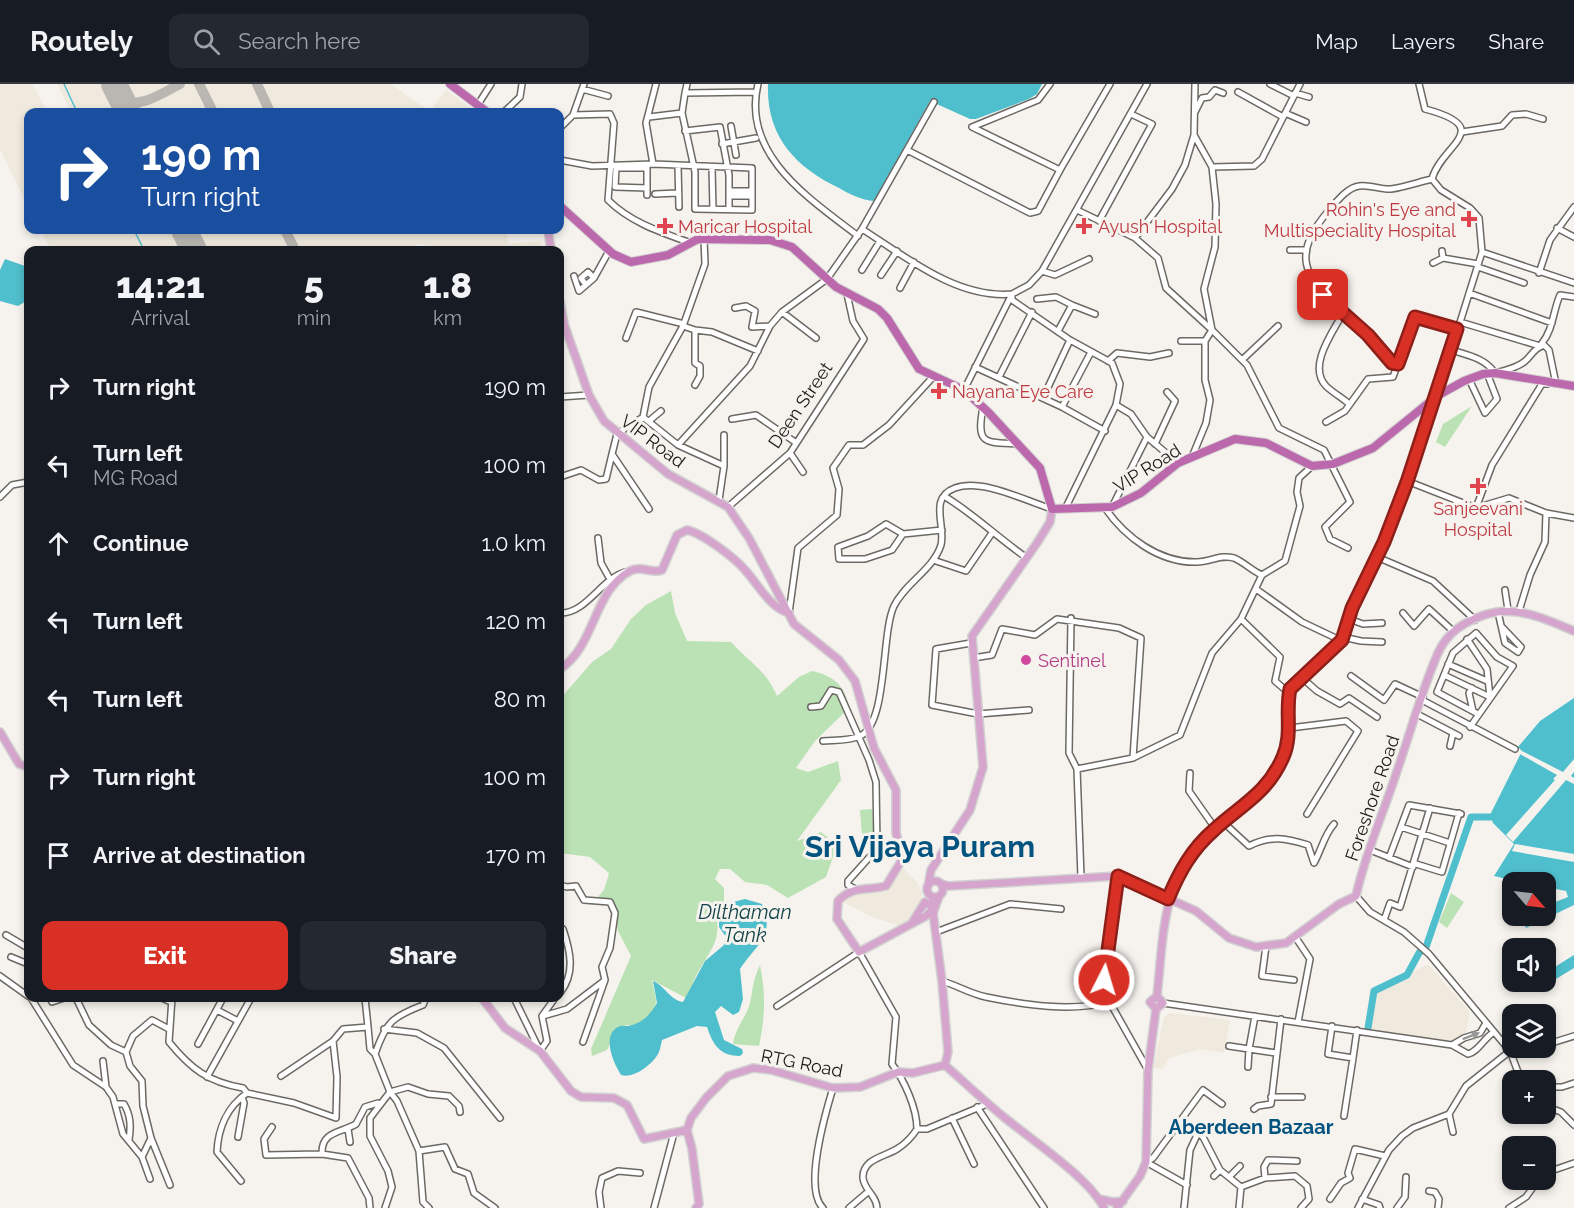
<!DOCTYPE html>
<meta charset="utf-8">
<style>
:root{--surface:#171b24;--page:#242831;--text:#f1f3f6;--muted:#9ea1a6;--line:#363941;--accent:#d93025}
body{margin:0;font-family:Raleway,sans-serif;background:var(--page);color:var(--text);height:100vh;display:flex;flex-direction:column;font-size:22px;white-space:nowrap}
*{box-sizing:border-box;margin:0}
p{font-size:20px;color:var(--muted)}
.icon{flex:none;width:33px;height:33px;fill:none;stroke:currentColor;stroke-width:2;stroke-linecap:round;stroke-linejoin:round}
.map{position:relative;flex:1;overflow:hidden}
.drawer{position:absolute;left:24px;top:162px;width:540px;height:756px;display:flex;flex-direction:column;background:var(--surface);border-radius:12px;box-shadow:0 3px 9px #0003}
.drawer>*{flex:none}
.guide{position:absolute;left:24px;top:24px;width:540px;height:126px;border-radius:12px;box-shadow:0 3px 9px #0003;background:#1a4fa0;color:#fff;overflow:hidden}
.needle{width:39px;rotate:118deg}
.fabs{position:absolute;left:1502px;top:788px;display:grid;gap:12px}
.fabs a{display:grid;place-items:center;width:54px;height:54px;border-radius:12px;background:var(--surface);box-shadow:0 3px 9px #0003;font-size:30px}
.pin{position:absolute;display:grid;place-items:center;width:51px;height:51px;color:#fff;margin:-26px;border-radius:12px;box-shadow:0 3px 9px #0006}
.me{position:absolute;width:66px;margin:-33px;rotate:5deg;stroke-linejoin:round;filter:drop-shadow(0 0 4px #0008)}
.turn{display:flex;align-items:center;gap:21px;height:126px;padding:0 18px;font-size:27px}
.turn .icon{width:78px;height:78px;stroke-width:2.5}
.turn b{display:block;font-size:42px;line-height:51px}
.eta{display:flex;justify-content:space-evenly;align-items:center;height:102px;text-align:center}
.eta b{font-size:36px;font-weight:800;line-height:42px}
.primary-button{display:flex;gap:12px;margin-top:auto;padding:12px 18px}
.primary-button a{flex:1;height:69px;border-radius:12px;background:var(--accent);color:#fff;font-size:24px;font-weight:800;line-height:69px;text-align:center}
.primary-button a+a{background:var(--page);color:var(--text)}
ul{padding:0;list-style:none}
li{display:flex;align-items:center;gap:18px;height:78px;padding:0 18px}
li div{flex:1}
li b{display:block;font-size:22px}
li em{font-style:normal}
header{display:flex;align-items:center;gap:36px;box-sizing:border-box;height:84px;padding:0 30px;background:var(--surface);border-bottom:2px solid var(--line)}
header strong{font-size:28px}
nav{display:flex;gap:33px;margin-inline-start:auto;font-size:21px}
.search{width:420px;height:54px;background:var(--page);display:flex;align-items:center;gap:15px;box-sizing:border-box;padding:0 21px;border-radius:12px;color:var(--muted);font-size:22px}
.map>svg:first-child{display:block}
.built{fill:#f0e9dd}
.green{fill:#bbe2b4}
.water{fill:#50bfcd}
.pier{fill:#f6f3ee}
.lines{fill:none;stroke-linecap:round;stroke-linejoin:round}
.stream{stroke:#50bfcd;stroke-width:1.5}
.river{stroke:#50bfcd;stroke-width:7}
.taxiway{stroke:#bab7b2;stroke-width:10}
.runway{stroke:#bab7b2;stroke-width:26}
.minor-casing{stroke:#6c6965;stroke-width:8}
.major-casing{stroke:#d2d1d1;stroke-width:10}
.highway-casing{stroke:#d2d1d1;stroke-width:10}
.minor{stroke:#fff;stroke-width:5}
.major{stroke:#d6a5cd;stroke-width:7}
.highway{stroke:#bb69ac;stroke-width:8}
.oneway{fill:#999898}
.route-casing{stroke:#8d1f18;stroke-width:15}
.route{stroke:#d93025;stroke-width:10}
.health-dot{fill:#e0444e;stroke:#f6f3ee;stroke-width:2}
.hotel-dot{fill:#d1479c;stroke:#f6f3ee;stroke-width:2}
.labels{text-anchor:middle;dominant-baseline:central;stroke-width:6;stroke-linejoin:round;paint-order:stroke}
.health-label{font-size:18px;fill:#be3a42;stroke:#f6f3ee;text-anchor:start}
.street-label{font-size:18px;fill:#1c1b19;stroke:#f6f3ee}
.hotel-label{font-size:18px;fill:#b23c85;stroke:#f6f3ee;text-anchor:start}
.water-label{font-size:20px;font-style:italic;fill:#13454b;stroke:#f6f3ee}
.neighbourhood-label{font-size:20px;font-weight:bold;fill:#035380;stroke:#f6f3ee}
.town-label{font-size:30px;font-weight:bold;fill:#035380;stroke:#f6f3ee}
</style>
<header>
<strong>Routely</strong>
<div class="search"><svg class="icon" aria-label="search" viewBox="0 0 24 24"><circle cx="10" cy="10" r="6"/><path d="M15 15l6 6"/></svg>Search here</div>
<nav><a>Map</a><a>Layers</a><a>Share</a></nav>
</header>
<div class="map">
<svg width="1574" height="1124" viewBox="0 0 1574 1124">
<rect width="100%" height="100%" fill="#f6f3ee"/>
<path class="built" d="M0 0H32L48 28H28V123L0 65Z
M57 0H391L430 28 446 6 471 24 472 28H71Z
M40 146H507L508 160 541 157 542 166H454L419 160 407 166H51Z
M903 784 917 798 922 808 921 818 911 837 899 844 895 840 874 834 843 818 854 809 886 808Z
M1428 880 1470 928 1466 949 1454 957 1369 947 1376 908Z
M1170 929 1230 936 1224 969 1200 965 1169 974 1163 985 1153 984 1164 933Z"/>
<path class="green" d="M1472 322 1445 363 1436 358 1443 340Z
M671 507 675 529 687 557 731 558C749 578 766 586 777 612L799 593 812 587C834 592 845 601 849 624L815 657 796 684 808 688 838 677 841 696 797 757 821 748 837 761 826 793 788 814 767 801 745 798 730 785H720L715 795 724 804V820L716 829C722 858 709 867 696 892 692 899 691 907 688 915L652 896 656 916 655 927 638 942 626 941 617 945 607 966 592 972 591 965 631 872 618 847 611 817 595 816 604 806 609 789 590 773 560 769V615L592 578 611 565 631 535 646 521Z
M872 725 875 763 863 764 860 726Z
M1451 809 1464 818 1447 844 1439 838Z
M760 881C766 909 765 935 759 962L733 960C735 944 746 934 750 919 753 905 753 895 760 881Z"/>
<path class="water" d="M768 0H1042L1037 10 1029 15 976 35H970L930 17 874 117C862 116 849 110 839 104 795 83 766 52 768 0Z
M5 175 28 183V216L18 222 0 217V186Z
M1574 614V821L1526 844 1521 833 1545 831V822L1568 813 1566 807 1545 803V798H1520L1494 792 1514 760 1493 739 1490 731 1522 667 1518 663 1540 637Z
M745 815 762 820C776 853 756 860 740 885L743 915 739 928 733 931 721 922 715 928 724 956 742 965 743 969 740 972C720 972 713 961 707 943L697 942 662 956C661 960 660 967 658 970 652 981 633 995 621 991 614 980 601 952 618 943 621 941 625 942 628 942 643 939 650 931 657 919L653 897C665 902 670 916 683 918L705 877 724 861 726 853 719 843V832L733 818Z
M1574 871V884L1538 906 1533 897H1545V889Z"/>
<path class="pier" d="M1522 667 1563 688 1574 675V688L1571 692 1574 694V700L1566 696 1513 758 1506 751 1555 696 1553 695 1557 691 1520 670Z
M1515 760 1574 770V778L1512 767Z"/>
<g class="lines">
<path class="stream" d="M64 0 77 28
M134 146 144 166"/>
<path class="river" d="M1368 944 1374 907 1407 891 1419 869 1426 863 1471 733H1491"/>
<path class="taxiway" d="M199 0 213 28
M257 0 270 28
M121 14C138 27 164 8 180 0
M285 146 295 166"/>
<path class="runway" d="M114 0 128 28
M184 146 194 166"/>
<defs>
<path id="minor" d="M758 0C741 71 810 115 858 152
M1050 0 1038 16 972 43 1060 86 1110 0
M1195 0 1194 51 1212 83 1216 120 1215 163 1204 205 1212 246 1247 281 1279 344 1324 366 1350 418 1325 443 1330 455 1348 464
M1270 0 1294 12
M1419 0 1425 25C1497 44 1441 61 1432 95
M582 5 608 12
M1238 8 1283 33
M685 9 687 0
M1295 9 1309 13
M477 22 491 0
M504 28 520 13 522 0
M1195 28 1202 14 1209 13 1215 6 1223 9
M1285 29 1306 38
M573 31 610 30 614 39 608 116C630 138 660 148 688 158
M649 33 682 29
M731 42 736 71
M560 44 573 31 584 0
M685 47 720 43 729 91V125
M1462 48 1502 42 1512 31 1526 30 1543 35
M722 60 756 54
M907 66 1030 129 1038 127 1060 86
M560 76 592 82 653 80 752 84V107
M653 80 646 39 656 0
M678 82 679 123
M1212 83 1254 82 1262 75 1300 0
M712 84 713 125
M647 104 615 103 616 84H647
M655 110 678 109
M647 111V82
M729 112H752V107H729
M752 112V126L695 125V88L682 29 685 9 756 8
M1077 126 1135 154 1158 174 1166 204 1212 246 1205 257V296L1210 316 1206 339 1192 373
M1099 137 1152 40 1131 30
M1557 144 1574 153
M862 145C906 173 957 215 1012 210V216L1070 256 1112 279 1120 300 1116 321 1065 425
M1135 154 1172 105 1185 81 1194 51
M417 166H433
M1290 166H1306
M1482 168 1574 199
M1443 174 1478 180
M1433 179 1443 174 1442 167
M1478 183 1524 199
M862 186 880 157
M1042 187 1055 191 1089 175
M1539 189 1550 156 1574 123
M881 191 897 167
M574 192 579 207 594 194 609 167
M586 201 581 194 588 188 594 194
M900 204 914 178
M1469 209 1552 239
M1037 215 1056 213 1072 221
M735 224 746 222 755 227 752 243 770 242
M782 228 816 254
M1343 229 1368 251 1392 279 1398 280
M1460 238 1540 262
M683 242 695 246V279L700 282V292L695 301
M695 246 712 248 758 267
M1058 247 1072 221 1095 230
M626 254 636 228 684 240
M1181 257H1205
M1451 266C1467 271 1485 274 1495 289 1505 286 1515 285 1524 278 1532 272 1532 266 1542 262
M1242 276 1278 242
M1108 277 1117 269 1150 273 1169 269
M975 283 1062 323 1105 347
M999 293 1032 228
M1469 295 1485 329 1497 315 1487 289
M1556 300 1549 266 1542 259C1553 246 1553 227 1560 211L1574 213
M964 306 1012 210 1029 201 1042 187 1147 0
M560 313 589 311
M1043 314 1070 256
M1348 319C1341 313 1332 308 1326 302 1307 282 1333 248 1343 229 1302 192 1291 170 1330 125 1338 116 1347 104 1359 102 1369 100 1381 106 1391 105 1405 103 1419 98 1432 95L1441 106 1470 124 1479 134 1482 168 1437 312
M983 323C976 361 984 358 1018 360
M1062 323 1091 268
M643 333 649 303 683 242 705 180 704 155
M732 335 756 331 795 358
M649 337 661 327
M1326 338 1345 327 1368 295 1393 293 1415 233 1457 245
M724 351V382
M1147 353 1178 379
M1155 360 1175 317 1167 308
M678 361 750 282 770 242 782 228 827 195 862 145 934 18
M790 369 803 388
M560 393 581 386 599 396 606 395 612 370
M1407 397 1476 424 1492 381 1542 300H1547
M944 412C974 430 998 454 1027 474
M0 413 12 401 28 398
M728 423 790 369 864 255 853 237 847 210
M1112 423 1147 353 1131 330 1116 321
M1476 424 1509 414 1546 429 1574 434
M649 425 612 370 617 350 643 333 678 361 724 382 719 416
M903 450 892 466 865 475H839L838 463 868 452 886 440 903 450 942 446
M598 454 601 479 611 497
M1377 473 1433 497 1475 536
M933 476 966 487 992 449
M1262 491 1285 477 1300 422 1297 408 1299 394 1312 382
M1256 505 1302 538 1342 557
M1505 506 1508 526
M1519 527 1530 491 1545 458 1546 429
M1498 528 1505 559 1518 568 1521 563 1502 543
M560 529C586 530 601 495 625 488
M789 529 798 464 837 431 839 405 833 384 849 361H863L889 341 933 293
M1403 529 1414 542 1429 525 1454 548
M1071 534 1069 669 1077 685 1081 793
M1241 535 1280 573 1275 597 1289 609
M1349 535 1363 540 1382 539
M1343 553 1361 557 1382 558
M1467 555 1487 585 1490 613
M971 559 936 565 932 621 978 630 1029 626
M973 574 992 571 1002 545 1035 551 1057 535 1119 544 1141 554 1133 674
M1448 580 1487 597
M1444 591 1490 613
M1351 592 1384 616 1395 600 1423 613
M1301 593 1317 607 1340 620 1349 614 1377 633
M1472 604 1469 609 1473 627
M1422 616 1515 665
M811 623 821 622 831 606 839 608 869 676 876 698 877 761 875 767 848 797V801L855 805
M1417 630 1459 652
M1470 643 1513 582 1497 573 1476 549 1453 569 1437 608 1478 630
M1290 644 1346 637 1358 647 1307 730
M823 657C834 656 850 657 860 652 888 640 881 549 894 522 905 499 933 486 941 461 946 441 928 414 955 404 982 394 1026 417 1052 425
M1450 662 1453 649
M1077 685 1133 674 1180 651 1212 569 1241 535 1262 491C1252 487 1244 478 1234 474 1221 470 1210 478 1197 478 1159 479 1125 453 1105 424
M1190 689 1189 707 1215 744
M1223 738 1249 762C1270 751 1286 754 1308 761L1314 779C1321 767 1324 751 1334 740
M1401 743 1450 759
M1370 766 1413 783
M1389 774 1409 721 1461 730
M1416 780 1442 788 1459 729
M1118 792 1104 884V908L1148 986
M560 801 567 803 576 802 584 816 610 818 615 829 610 864 602 883 605 896 583 958
M1356 812 1370 828 1404 848 1429 870 1510 967 1521 996
M1384 836 1390 819 1400 823 1430 724
M560 843 563 845C570 866 576 889 560 909
M936 848 1010 820 1061 825
M6 851 28 864
M1296 854 1310 875 1298 938
M1266 862 1262 892 1294 896
M11 873 28 880
M0 892 28 912
M942 897C956 901 971 910 986 913 1025 921 1071 928 1109 918
M31 914 73 981 106 1003 113 1013 123 1050 142 1073 151 1054
M50 914 52 918 64 914
M76 914 89 941 111 961 126 968
M162 914 171 918
M172 914 169 958C191 985 208 998 243 1004L247 1009
M365 914 368 943
M514 914 540 967 547 957 542 932 555 914
M1163 919 1452 961 1468 970C1478 968 1484 954 1494 948
M777 922 859 868 896 933 892 980C904 996 917 1024 917 1045
M217 926 238 937
M543 932 567 925 604 897
M1255 932 1249 965 1276 969
M1332 942 1328 970 1353 974 1357 946
M169 945 152 936 133 952 126 968 130 982 142 997 143 1022 151 1054 170 1101
M384 945 417 949 444 964 500 1034
M198 960 223 914
M1452 961 1464 954 1480 949 1486 939
M1545 961 1574 952
M1229 962 1249 965 1248 983
M1528 966 1539 963
M103 977 106 1003
M281 992 333 957 343 945 368 943 370 965 375 970
M207 993 251 914
M1545 1003H1562L1574 999
M1271 1013H1302
M116 1020H124C131 1032 131 1043 129 1056
M1545 1022 1561 1028 1574 1041
M977 1023 1044 1124
M1254 1025 1258 1022 1271 1020 1281 935
M1449 1030 1453 1048
M1344 1032 1353 974
M952 1034 974 1080
M272 1043 264 1055 266 1071 322 1070
M348 1045 350 1058
M238 1053 244 1019 242 1013
M419 1067 397 1017 390 1008 408 1003 428 1010 449 1012 459 1022 460 1028
M142 1073 150 1095
M1146 1078 1153 1074 1203 1006 1222 1020
M1146 1078 1187 1101
M1545 1089 1574 1079
M1214 1092 1220 1086
M1230 1092 1240 1082
M1265 1094 1264 1083 1268 1076 1297 1077
M241 1097 217 1068C218 1045 227 1023 247 1009L294 1019 336 1034 337 993 333 957
M1429 1107 1435 1108 1439 1115 1438 1124
M1330 1115 1341 1099 1350 1094 1348 1089 1355 1065 1385 1072
M1362 1115 1379 1121 1380 1124
M370 1124 369 1114 348 1074 322 1070C321 1047 341 1049 356 1040L365 1023 378 1019
M385 1124 392 1103 388 1087 370 1052V1034L390 1008 375 970C386 938 392 933 423 921L426 914
M429 1124 423 1118 419 1067 445 1063 455 1085 468 1090 474 1109 495 1124
M601 1124 599 1108 602 1094 618 1087 640 1089
M654 1124 674 1049
M823 1124C803 1105 826 1027 833 1004
M849 1124 869 1107
M877 1124C877 1112 864 1106 863 1094 862 1075 884 1073 897 1065 905 1060 912 1053 917 1045H927L987 1020
M1184 1124 1190 1066 1198 1049 1203 1053 1220 1086 1241 1103
M1239 1124 1241 1103 1265 1094 1295 1092 1307 1102 1309 1115 1301 1124
M1358 1124 1389 1066 1402 1052 1413 1044 1449 1030 1466 1002 1510 967 1522 963
M1397 1124 1405 1113 1406 1093
M1509 1124 1526 1113 1539 1095"/>
<path id="major" d="M548 146 551 166
M560 218 564 240 589 311 604 337 668 390 728 423 749 454 794 540 839 576 855 597 874 664 896 706V749L902 770 900 779 886 802C867 807 853 801 838 817L837 835 859 868 926 832 933 825 930 819 924 821
M560 585C595 563 593 507 630 487 641 481 652 490 662 486L677 451 687 446C702 449 735 474 745 486 758 500 770 524 789 529
M0 648 19 680 28 683
M927 805a8 8 0 1 1 16 0a8 8 0 1 1-16 0Z
M941 800 949 802 1118 792 1196 827 1229 854 1256 863 1286 859 1339 820 1356 812C1365 770 1383 730 1396 690 1410 650 1421 608 1438 569 1442 560 1450 550 1458 544 1502 515 1531 529 1574 547
M928 803 931 786 970 726 983 683 972 552 1037 459 1050 438 1052 425
M939 812 933 829 942 897 948 968 945 981C965 999 984 1017 1005 1034 1032 1056 1089 1094 1104 1124
M912 839 925 818
M1157 912 1163 919 1156 925 1150 918 1157 912C1164 848 1161 790 1215 744 1242 722 1270 706 1283 672 1293 649 1285 628 1290 605L1342 557 1352 524 1384 458 1437 312
M482 914 505 944 540 967 571 1007 581 1013 614 1014 627 1021 644 1055 687 1046
M1099 1115 1113 1118 1123 1117
M696 1124 699 1120 692 1065 687 1046 691 1034 706 1014 728 992 753 984 771 986 833 1004 860 1003 898 988 913 989 945 981
M1117 1124 1140 1092 1146 1078 1148 986 1156 925"/>
<path id="highway" d="M450 0 487 28
M560 122 613 170 631 178 668 171 698 155 770 156 792 163 836 203 878 225 887 234 919 285 964 306 989 329 1040 384 1052 425 1112 423 1141 409 1178 379 1235 355 1266 359 1312 382 1333 380 1373 364 1437 312 1464 297 1483 290 1495 289 1574 302"/>
</defs>
<use href="#minor" class="minor-casing"/>
<use href="#major" class="major-casing"/>
<use href="#highway" class="highway-casing"/>
<use href="#minor" class="minor"/>
<use href="#major" class="major"/>
<use href="#highway" class="highway"/>
</g>
<defs><path id="oneway-solid" d="M-6-.8H1V-3.2L6.5 0L1 3.2V.8H-6Z" transform="scale(1.5)"/></defs>
<use class="oneway" href="#oneway-solid" transform="translate(1471 952) rotate(-21)"/>
<g class="lines">
<defs>
<path id="route" d="M1104 896 1118 792 1168 815C1179 788 1192 765 1214 746 1241 721 1267 710 1283 673 1293 650 1285 628 1290 605L1342 556 1352 524 1384 458 1407 398 1457 245 1415 233 1398 280 1392 279 1368 251 1323 211"/>
</defs>
<use href="#route" class="route-casing"/>
<use href="#route" class="route"/>
</g>
<g class="health-dot">
<path d="M1466 126h6v6h6v6h-6v6h-6v-6h-6v-6h6z"/>
<path d="M662 133h6v6h6v6h-6v6h-6v-6h-6v-6h6z"/>
<path d="M1081 133h6v6h6v6h-6v6h-6v-6h-6v-6h6z"/>
<path d="M936 298h6v6h6v6h-6v6h-6v-6h-6v-6h6z"/>
<path d="M1475 393h6v6h6v6h-6v6h-6v-6h-6v-6h6z"/>
</g>
<circle class="hotel-dot" cx="1026" cy="576" r="6"/>
<g class="labels">
<g class="health-label">
<text x="1456" y="125" text-anchor="end">Rohin's Eye and<tspan x="1456" dy="21">Multispeciality Hospital</tspan></text>
<text x="678" y="142">Maricar Hospital</text>
<text x="1098" y="142">Ayush Hospital</text>
<text x="952" y="307">Nayana Eye Care</text>
<text x="1478" y="424" text-anchor="middle">Sanjeevani<tspan x="1478" dy="21">Hospital</tspan></text>
</g>
<g class="street-label">
<text transform="translate(800 321) rotate(-56)">Deen Street</text>
<text transform="translate(653 357) rotate(37)">VIP Road</text>
<text transform="translate(1147 384) rotate(-32)">VIP Road</text>
<text transform="translate(1372 714) rotate(-71)">Foreshore Road</text>
<text transform="translate(802 979) rotate(11)">RTG Road</text>
</g>
<g class="hotel-label">
<text x="1038" y="576">Sentinel</text>
</g>
<g class="water-label">
<text x="745" y="828">Dilthaman<tspan x="745" dy="23">Tank</tspan></text>
</g>
<g class="neighbourhood-label">
<text x="1251" y="1043">Aberdeen Bazaar</text>
</g>
<g class="town-label">
<text x="920" y="762">Sri Vijaya Puram</text>
</g>
</g>
</svg>
<div class="fabs">
<a><svg class="needle" viewBox="-14 -14 28 28"><path d="M0-13l5 13h-10z" fill="#e53935"/><path d="M0 13l5-13h-10z" fill="#9ea1a6"/></svg></a>
<a><svg class="icon" aria-label="sound" viewBox="0 0 24 24"><path d="M4 9h4l5-4v14l-5-4H4zM17 9q2 3 0 6"/></svg></a>
<a><svg class="icon" aria-label="layers" viewBox="0 0 24 24"><path d="M12 4l9 5-9 5-9-5zM3 14l9 5 9-5"/></svg></a>
<a>+</a>
<a>−</a>
</div>
<div class="pin" style="left:1323px;top:211px;background:#d93025"><svg class="icon" aria-label="arrive" viewBox="0 0 24 24"><path d="M6 21V4h12l-3 4 3 4H6"/></svg></div>
<svg class="me" style="left:1104px;top:896px" viewBox="-20 -20 40 40"><circle r="17" fill="#d93025" stroke="#fff" stroke-width="3"/><path d="M0-11L8 9 0 5-8 9z" fill="#fff"/></svg>
<div class="guide">
<div class="turn"><svg class="icon" aria-label="right" viewBox="0 0 24 24"><path d="M7 20v-9h11M14 6l5 5-5 5"/></svg><div><b>190 m</b>Turn right</div></div>
</div>
<section class="drawer">
<div class="eta">
<div><b>14:21</b><p>Arrival</p></div>
<div><b>5</b><p>min</p></div>
<div><b>1.8</b><p>km</p></div>
</div>
<ul>
<li><svg class="icon" aria-label="right" viewBox="0 0 24 24"><path d="M7 20v-9h11M14 6l5 5-5 5"/></svg><div><b>Turn right</b></div><em>190 m</em></li>
<li><svg class="icon" aria-label="left" viewBox="0 0 24 24"><path d="M17 20v-9H6M10 6l-5 5 5 5"/></svg><div><b>Turn left</b><p>MG Road</p></div><em>100 m</em></li>
<li><svg class="icon" aria-label="ahead" viewBox="0 0 24 24"><path d="M12 20V5M6 11l6-6 6 6"/></svg><div><b>Continue</b></div><em>1.0 km</em></li>
<li><svg class="icon" aria-label="left" viewBox="0 0 24 24"><path d="M17 20v-9H6M10 6l-5 5 5 5"/></svg><div><b>Turn left</b></div><em>120 m</em></li>
<li><svg class="icon" aria-label="left" viewBox="0 0 24 24"><path d="M17 20v-9H6M10 6l-5 5 5 5"/></svg><div><b>Turn left</b></div><em>80 m</em></li>
<li><svg class="icon" aria-label="right" viewBox="0 0 24 24"><path d="M7 20v-9h11M14 6l5 5-5 5"/></svg><div><b>Turn right</b></div><em>100 m</em></li>
<li><svg class="icon" aria-label="arrive" viewBox="0 0 24 24"><path d="M6 21V4h12l-3 4 3 4H6"/></svg><div><b>Arrive at destination</b></div><em>170 m</em></li>
</ul>
<div class="primary-button"><a>Exit</a><a>Share</a></div>
</section>
</div>
